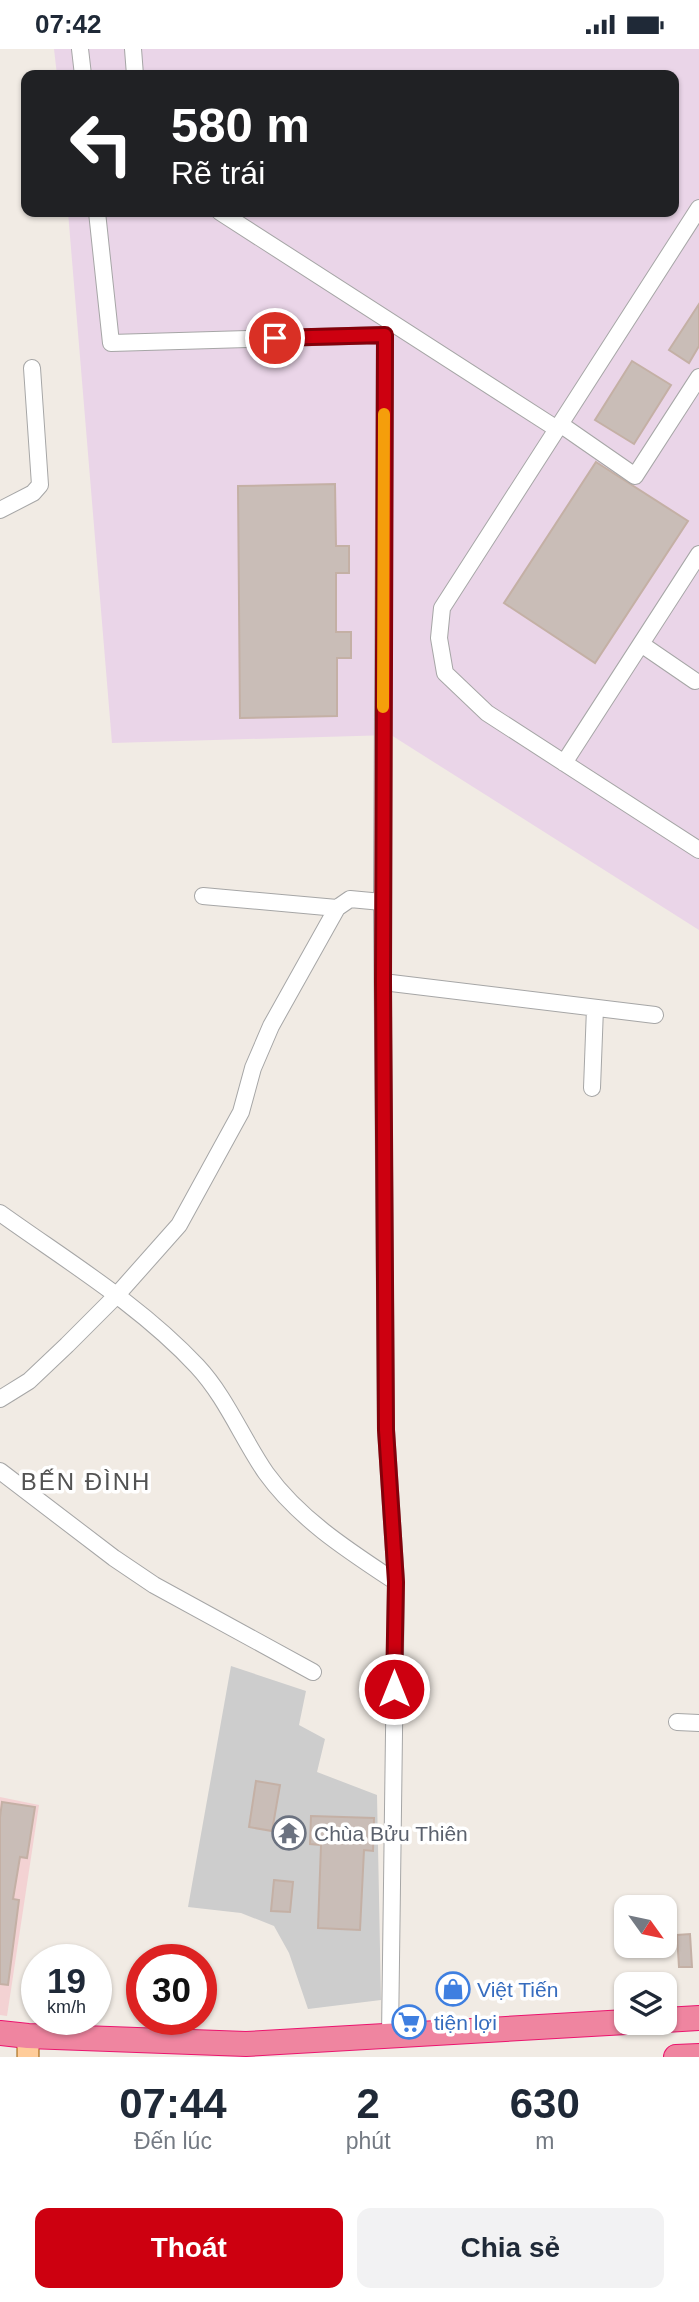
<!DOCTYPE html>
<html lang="vi">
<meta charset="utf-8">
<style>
:root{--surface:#fff;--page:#f2f2f3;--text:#1f2937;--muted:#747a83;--accent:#cd0010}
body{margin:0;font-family:Arial,sans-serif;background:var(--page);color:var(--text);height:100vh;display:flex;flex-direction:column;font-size:26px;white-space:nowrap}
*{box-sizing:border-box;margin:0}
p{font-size:23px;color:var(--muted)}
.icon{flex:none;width:38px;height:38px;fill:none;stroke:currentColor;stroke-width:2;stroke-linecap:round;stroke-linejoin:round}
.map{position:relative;height:2008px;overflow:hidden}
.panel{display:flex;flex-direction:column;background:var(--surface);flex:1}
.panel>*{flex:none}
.guide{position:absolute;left:21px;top:21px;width:658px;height:147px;border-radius:14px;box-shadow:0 2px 5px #0004;background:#202124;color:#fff;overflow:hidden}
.needle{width:46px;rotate:123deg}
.tools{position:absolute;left:614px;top:1846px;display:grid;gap:14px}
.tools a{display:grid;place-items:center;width:63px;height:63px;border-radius:14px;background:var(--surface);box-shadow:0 2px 5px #0004;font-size:35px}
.speed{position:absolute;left:21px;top:1895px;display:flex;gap:14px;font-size:35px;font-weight:700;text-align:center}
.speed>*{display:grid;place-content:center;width:91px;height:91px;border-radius:50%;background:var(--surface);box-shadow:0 2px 5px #0004;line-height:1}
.speed small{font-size:18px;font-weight:400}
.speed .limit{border:10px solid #d22;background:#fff;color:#111}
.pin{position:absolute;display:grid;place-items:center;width:60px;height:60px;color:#fff;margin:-30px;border:4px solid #fff;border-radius:50%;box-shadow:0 2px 7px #0007}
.me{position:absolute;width:77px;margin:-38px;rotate:0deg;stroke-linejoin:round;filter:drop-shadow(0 0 5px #0008)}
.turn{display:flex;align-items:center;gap:24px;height:147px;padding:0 35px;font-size:32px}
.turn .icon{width:91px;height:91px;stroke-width:2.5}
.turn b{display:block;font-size:49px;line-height:60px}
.eta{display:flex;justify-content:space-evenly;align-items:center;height:119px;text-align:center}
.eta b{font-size:42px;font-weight:700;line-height:49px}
.cta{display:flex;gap:14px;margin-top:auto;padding:14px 35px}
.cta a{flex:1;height:80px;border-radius:14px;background:var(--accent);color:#fff;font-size:28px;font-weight:700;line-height:80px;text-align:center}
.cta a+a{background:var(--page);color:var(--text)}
.status{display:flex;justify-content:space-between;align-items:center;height:49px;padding:0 35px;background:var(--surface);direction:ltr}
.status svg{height:19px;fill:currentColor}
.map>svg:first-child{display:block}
.commercial{fill:#f3d2d3}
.industrial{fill:#ead5e8}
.religious{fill:#cdcdcd}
.building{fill:#c9bdb7;stroke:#c4b0a5;stroke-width:2}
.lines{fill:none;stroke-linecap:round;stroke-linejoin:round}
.minor-casing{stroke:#a6a6a6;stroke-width:18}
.major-casing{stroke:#995b00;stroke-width:23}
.highway-casing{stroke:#eb146e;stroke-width:26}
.minor{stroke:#fff;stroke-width:16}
.major{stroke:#ffcc9a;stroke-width:21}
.highway{stroke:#ef85a0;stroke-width:24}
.route-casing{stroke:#85000a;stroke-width:18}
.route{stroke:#cd0010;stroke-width:12}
.slow{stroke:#f59e0b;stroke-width:12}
.labels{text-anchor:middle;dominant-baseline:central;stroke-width:7;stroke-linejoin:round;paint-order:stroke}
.worship-label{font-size:21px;fill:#5b616d;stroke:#fff;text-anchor:start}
.shop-label{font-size:21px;fill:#366cbe;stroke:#fff;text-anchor:start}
.quarter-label{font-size:24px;letter-spacing:2px;fill:#525252;stroke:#fff}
</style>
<div class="status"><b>07:42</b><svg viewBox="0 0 49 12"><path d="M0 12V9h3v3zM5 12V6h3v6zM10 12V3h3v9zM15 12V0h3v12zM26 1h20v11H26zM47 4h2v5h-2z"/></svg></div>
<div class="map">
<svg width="699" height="2008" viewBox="0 0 699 2008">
<rect width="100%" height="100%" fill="#f1ebe4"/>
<path class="commercial" d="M0 1748 39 1756 7 1967 0 1966Z"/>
<path class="industrial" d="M54 0H699V881L391 686 112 694 68 163H674V26H57Z"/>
<path class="religious" d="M231 1617 306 1642 299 1676 325 1690 317 1723 377 1746 381 1951 308 1960 289 1904 274 1877 241 1864 188 1858Z"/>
<path class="building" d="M699 255V297L689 314 669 301Z
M632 312 671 336 634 395 595 371Z
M596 413 688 472 595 614 504 554Z
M335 435 336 497H349V524H336V583H351V609H337V667L240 669 238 437Z
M256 1732 280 1736 272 1782 249 1778Z
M2 1753 35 1758 27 1809 20 1808 13 1850 19 1851 8 1936 0 1935V1768Z
M311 1767 374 1769 373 1802 364 1801 360 1881 318 1879 321 1796 310 1795Z
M274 1831 293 1833 290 1863 271 1862Z
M690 1885 692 1918H679L677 1886Z"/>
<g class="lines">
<defs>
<path id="minor" d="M80 0 83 26
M133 0 135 26
M699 159 442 559 439 589 445 624 487 664 699 801
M97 163 111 294 385 286 382 853 386 1381 396 1533 390 1987
M220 163 557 380
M560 375 635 427 699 328
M0 461 33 444 40 436 32 319
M641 595 695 632
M564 714 699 505
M203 847 337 859
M383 933 655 966
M592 1039 595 959
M0 1164C67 1212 140 1256 197 1317 226 1348 242 1389 266 1424 299 1470 349 1502 396 1533
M0 1350 29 1332 67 1296 116 1247 179 1176 241 1063 253 1019 271 977 337 859 350 850 382 853
M0 1422 114 1509 154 1536 313 1623
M677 1673 699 1674"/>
<path id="major" d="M28 2008V1987"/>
<path id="highway" d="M665 1971 699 1969
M0 1984 28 1987 246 1995 626 1973
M676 2008 699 2007"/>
</defs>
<use href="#minor" class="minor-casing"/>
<use href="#major" class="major-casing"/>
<use href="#highway" class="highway-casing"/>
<use href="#minor" class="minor"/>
<use href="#major" class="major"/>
<use href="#highway" class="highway"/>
</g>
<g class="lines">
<defs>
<path id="route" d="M275 289 385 286 383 933 386 1381 396 1533 394 1640"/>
</defs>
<use href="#route" class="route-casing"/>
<use href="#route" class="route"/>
<path class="slow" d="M383 658 384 365"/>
</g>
<defs>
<symbol id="temple-ring" viewBox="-11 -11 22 22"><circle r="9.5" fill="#fff" stroke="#6b7280" stroke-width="1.5"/><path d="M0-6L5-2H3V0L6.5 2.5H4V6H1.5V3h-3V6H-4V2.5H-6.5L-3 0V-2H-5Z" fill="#6b7280"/></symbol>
<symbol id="shop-ring" viewBox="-11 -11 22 22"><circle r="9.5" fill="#fff" stroke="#3f7fe0" stroke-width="1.5"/><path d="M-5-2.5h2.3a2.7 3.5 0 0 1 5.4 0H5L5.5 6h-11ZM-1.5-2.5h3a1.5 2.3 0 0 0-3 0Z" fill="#3f7fe0"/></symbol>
<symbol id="supermarket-ring" viewBox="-11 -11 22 22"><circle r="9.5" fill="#fff" stroke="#3f7fe0" stroke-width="1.5"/><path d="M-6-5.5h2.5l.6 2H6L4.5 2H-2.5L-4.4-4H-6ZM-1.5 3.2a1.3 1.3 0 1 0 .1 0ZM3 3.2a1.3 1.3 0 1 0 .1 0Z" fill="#3f7fe0"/></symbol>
</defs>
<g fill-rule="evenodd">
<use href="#temple-ring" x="270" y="1765" width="38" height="38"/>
<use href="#shop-ring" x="434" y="1921" width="38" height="38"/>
<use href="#supermarket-ring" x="390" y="1954" width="38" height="38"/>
</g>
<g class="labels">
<g class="worship-label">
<text x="314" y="1784">Chùa Bửu Thiên</text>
</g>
<g class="shop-label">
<text x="477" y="1940">Việt Tiến</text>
<text x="434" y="1973">tiện lợi</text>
</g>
<g class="quarter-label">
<text x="86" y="1432">BẾN ĐÌNH</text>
</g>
</g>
</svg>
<div class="tools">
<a><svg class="needle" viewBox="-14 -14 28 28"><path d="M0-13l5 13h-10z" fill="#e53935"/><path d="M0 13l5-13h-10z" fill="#747a83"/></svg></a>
<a><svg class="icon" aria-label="layers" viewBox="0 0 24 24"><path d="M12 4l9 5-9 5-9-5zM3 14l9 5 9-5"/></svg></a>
</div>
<div class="speed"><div>19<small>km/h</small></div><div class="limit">30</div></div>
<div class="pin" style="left:275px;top:289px;background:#d93025"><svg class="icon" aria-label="arrive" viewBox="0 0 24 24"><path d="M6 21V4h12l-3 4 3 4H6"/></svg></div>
<svg class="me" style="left:394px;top:1640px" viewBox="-20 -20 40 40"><circle r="17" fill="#cd0010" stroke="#fff" stroke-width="3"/><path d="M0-11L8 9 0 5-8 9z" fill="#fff"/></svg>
<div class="guide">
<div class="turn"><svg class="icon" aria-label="left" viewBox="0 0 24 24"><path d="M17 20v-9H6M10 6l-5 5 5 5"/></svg><div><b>580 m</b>Rẽ trái</div></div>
</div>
</div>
<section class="panel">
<div class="eta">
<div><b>07:44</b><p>Đến lúc</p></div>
<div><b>2</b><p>phút</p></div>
<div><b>630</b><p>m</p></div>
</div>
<div class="cta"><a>Thoát</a><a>Chia sẻ</a></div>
</section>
